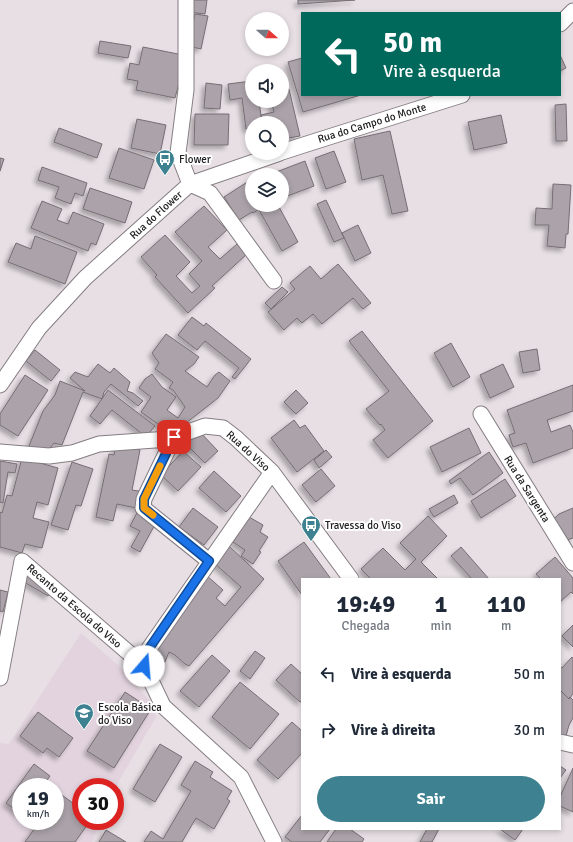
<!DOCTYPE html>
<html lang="pt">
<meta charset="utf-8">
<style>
:root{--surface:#fff;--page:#f2f2f3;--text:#1f2937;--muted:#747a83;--accent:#3e8291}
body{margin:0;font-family:Signika,sans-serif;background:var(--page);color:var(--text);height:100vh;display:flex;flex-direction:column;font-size:15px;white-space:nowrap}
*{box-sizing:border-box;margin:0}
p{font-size:13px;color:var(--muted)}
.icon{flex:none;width:22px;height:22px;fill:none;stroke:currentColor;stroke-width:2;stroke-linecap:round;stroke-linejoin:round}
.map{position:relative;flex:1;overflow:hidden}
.side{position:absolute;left:301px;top:578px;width:260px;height:252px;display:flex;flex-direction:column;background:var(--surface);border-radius:0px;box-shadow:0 2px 6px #0003}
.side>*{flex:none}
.banner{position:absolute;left:301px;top:12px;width:260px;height:84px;border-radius:0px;box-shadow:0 2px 6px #0003;background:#00695c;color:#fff;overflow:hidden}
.needle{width:26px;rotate:111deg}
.controls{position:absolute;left:245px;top:12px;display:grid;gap:8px}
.controls a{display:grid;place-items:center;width:44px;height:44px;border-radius:50%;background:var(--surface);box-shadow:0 2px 6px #0003;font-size:20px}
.speed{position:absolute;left:12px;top:778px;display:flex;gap:8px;font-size:20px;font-weight:700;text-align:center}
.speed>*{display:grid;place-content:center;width:52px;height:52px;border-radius:50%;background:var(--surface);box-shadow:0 2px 6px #0003;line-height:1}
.speed small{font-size:10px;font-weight:400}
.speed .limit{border:6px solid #d22;background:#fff;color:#111}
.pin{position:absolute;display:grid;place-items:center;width:34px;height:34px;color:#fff;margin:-17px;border-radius:8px;box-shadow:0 2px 6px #0006}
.me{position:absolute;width:44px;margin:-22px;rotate:18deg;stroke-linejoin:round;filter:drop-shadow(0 0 3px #0008)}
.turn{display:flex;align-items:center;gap:14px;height:84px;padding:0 16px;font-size:18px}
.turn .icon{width:52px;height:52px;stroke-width:2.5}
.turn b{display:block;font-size:28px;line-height:34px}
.eta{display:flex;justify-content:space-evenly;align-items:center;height:68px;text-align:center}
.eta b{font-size:24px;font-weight:700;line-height:28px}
.button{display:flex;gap:8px;margin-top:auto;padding:8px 16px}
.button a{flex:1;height:46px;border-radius:24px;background:var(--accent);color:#fff;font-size:16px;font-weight:700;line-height:46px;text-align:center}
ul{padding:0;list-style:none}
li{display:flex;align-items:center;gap:12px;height:56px;padding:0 16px}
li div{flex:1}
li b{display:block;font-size:15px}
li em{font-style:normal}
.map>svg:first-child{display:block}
.built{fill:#e2d3de;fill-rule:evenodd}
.building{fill:#aba3a9;stroke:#756e73;filter:url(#shadow)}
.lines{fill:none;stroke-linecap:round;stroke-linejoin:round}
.minor-casing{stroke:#847d82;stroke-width:17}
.minor{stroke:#fff;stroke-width:15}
.route-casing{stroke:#114b97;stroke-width:10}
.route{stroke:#1a73e8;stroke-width:7}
.slow{stroke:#f59e0b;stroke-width:7}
.labels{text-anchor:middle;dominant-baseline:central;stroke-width:4;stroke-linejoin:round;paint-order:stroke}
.street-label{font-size:11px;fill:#222022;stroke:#fff}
.poi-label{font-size:11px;fill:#222022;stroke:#fff;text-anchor:start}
</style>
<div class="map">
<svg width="573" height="842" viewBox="0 0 573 842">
<defs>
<filter id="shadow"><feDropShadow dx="-3.5" dy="3.5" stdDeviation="2" flood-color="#0004"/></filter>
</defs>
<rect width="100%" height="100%" fill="#e7dfe4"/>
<path class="built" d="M81 633 121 668 154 706 156 717 120 779 115 790V787H81V821H101L92 842H0V743L9 744ZM21 787H55V821H21Z"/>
<path class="building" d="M191 0H207L205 14 189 12Z
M298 0H355L298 4Z
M195 14 208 16 201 49 188 46Z
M100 41 131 46 128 58 98 53Z
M143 47 183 55 178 79H180L175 98 136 90 138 81 127 79 130 63 139 65Z
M560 55 566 68 560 71Z
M302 58V95H361L303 112 288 62Z
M252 81V101H259L262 123H252V128L246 129 242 98 230 100 228 84Z
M206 83 222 85 220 109 204 108Z
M289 89 300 136 282 139V123H263L261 115 274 112 271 101H282V91Z
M566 104 567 141H556L555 105Z
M195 114H229L228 145H194Z
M501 115 507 143 474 150 468 122Z
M137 119 166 125 160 154 131 148Z
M59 128 102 144 97 158 54 142Z
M390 131 408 211 392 214 383 175 362 180 354 139Z
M119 148 154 160 144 189 109 178Z
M334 151 346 182 326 189 315 158Z
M0 158 4 159 0 171Z
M305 161 314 186 282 198V175H271V174Z
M42 167 87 183 83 196 75 193 71 204 55 198 59 187 38 180Z
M252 179V205H266L253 213 252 212 239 220 224 197Z
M553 184 571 185 568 234H566L565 248 547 246 549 225H535L536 208 552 209Z
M90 188 132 202 125 223 83 209Z
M326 200 344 238 334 242 317 204Z
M42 201 62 209 57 220 68 224 73 212 104 224 96 245 91 243 88 251 31 228Z
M268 205H278L298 242 282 251 259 210Z
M204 206 227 230 208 247 220 259 237 244 247 254 212 286 215 288 188 313 155 277 157 275 141 257 165 235 190 262 176 276 192 293 200 286 189 274 202 261 175 232Z
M358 225 371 253 355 261 342 233Z
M35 236 77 252 65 284 8 262 16 243 31 249Z
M338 264 371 303 363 309 353 298 322 324 313 314 302 323 297 318 284 330 268 312 295 289 290 283 310 266 321 279Z
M282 287 288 292 271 309 265 303Z
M192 317 204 326 206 323 251 359 235 379 232 377 239 368 205 341 197 350 178 335Z
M362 331 433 421 388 458 373 440 385 430 381 424 380 425 366 409 389 391 349 341Z
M166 334 199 357 194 364 185 371 207 387 215 375 219 372 230 381 218 398 172 434 141 412 151 397 139 388 145 379 152 374 162 387 176 397 167 410 178 418 185 407 173 390 169 388 173 382 155 369 159 363 152 353Z
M451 343 470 377 453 387 434 353Z
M537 349 540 370 523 373 519 352Z
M35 350 60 370 51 381 26 361Z
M98 364 110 373 114 368 130 382 127 391 133 393 143 401 138 406 111 384 104 392 102 399 83 392 62 445 54 443 46 453 29 446 43 411 55 395 60 381 85 391 70 378 75 372 88 377Z
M503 364 514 387 490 398 480 375Z
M25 375 48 390 18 436 0 425V414Z
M573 385V411L547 420 551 432 570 425 573 432V448L533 463 526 443 513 447 509 435 515 433 507 410Z
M108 390 155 426 146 437 112 410 100 424 90 416Z
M296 390 308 403 296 414 284 402Z
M294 420 300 428 305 425 324 451 297 472 271 438Z
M469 428 481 453 442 472 430 447Z
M199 431 218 451 205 463 186 444Z
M116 445 140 450 132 490 145 492 141 509 117 504 113 521 96 517 109 454 114 455Z
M326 450 332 457 319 468 314 460Z
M183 451 201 467 178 491 161 475Z
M489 452 503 473 473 495 460 478 451 484 449 481Z
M22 458 58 468 48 505 37 502 33 518 49 522 42 548 25 544 22 553 0 547V512L2 513 7 495 12 496Z
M0 461 17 464 15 473 8 472 3 503 0 502Z
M72 462 93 469 81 506 76 505 68 530 51 525Z
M321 469 335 486 316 502 302 485Z
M214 471 241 496 226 512 199 488Z
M505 479 516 496 481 518 471 501Z
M454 495 458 503 434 517 429 509Z
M193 508 218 527 204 545 179 527Z
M573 508V538L567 540 554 519 559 514Z
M139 509 158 519 140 552 131 547 140 531 130 526Z
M428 516 447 536 421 562 438 579H371L361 569 383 548 405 570 416 559 400 543Z
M249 517 263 525 260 532 268 537 259 551 261 552 253 564 241 556 245 550 233 542Z
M304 542 331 579H302V595L278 561Z
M229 546 264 579 189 666 185 664 175 655 169 652 165 662 154 657 164 635 206 575 223 590 216 598 225 606 241 587 214 563Z
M461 547 489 579H472L451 556Z
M555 557 573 578V594L571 592 560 602V579H541L536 574Z
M28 575 52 589 48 596 24 582Z
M0 590 8 592 3 612 0 611Z
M573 625V647L562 636Z
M255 651 265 658 250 679 240 671Z
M212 655 230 671 199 707 180 691Z
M572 657 573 658V694L569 699 560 690V667L562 668Z
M291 664 302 674V701L300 702 276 680Z
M240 682 279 714 250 749 212 717Z
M560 690 569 699 570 697 573 700V718L569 725 566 736 560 735Z
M125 692 151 709 114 768 87 751Z
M38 712 73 738 59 757 47 748 43 753 20 736Z
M292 722 302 731V753L278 779 257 760Z
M160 744 182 757 155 802 133 789Z
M195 761 213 772 210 777 232 791 227 799 230 801 214 829 196 818 182 842H144L151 831 163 839 191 791 181 785Z
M34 764 50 776 45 783 51 787H21V814L6 803Z
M560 766 566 770 560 778Z
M573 768V812L560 806V797Z
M55 790 81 809V821H90L75 842H25L40 821H55Z
M302 815V829H330L320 842H292L285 837Z
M336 829H350L364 839 362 842H327Z
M427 829H439L432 842H420Z
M500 829H523L515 840Z
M106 830 126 842H99Z"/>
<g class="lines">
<defs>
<path id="minor" d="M186 0V90L178 153 190 184
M560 24 573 11
M282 152 313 142 462 95
M190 184 210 193 274 281
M0 385 39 328 85 278 190 184 280 153
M481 414 573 563
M174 437 144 499 143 508 209 561
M0 452 49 456 72 453 99 444 169 439 205 426 223 428 236 438 272 472 351 579
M272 472 148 650 144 666 163 706 241 777 274 842
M0 678 22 561 144 666
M560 742 573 745"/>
</defs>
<use href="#minor" class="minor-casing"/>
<use href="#minor" class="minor"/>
</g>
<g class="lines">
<defs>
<path id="route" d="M144 666 148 650 209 561 144 508V499L174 437"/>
</defs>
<use href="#route" class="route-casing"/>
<use href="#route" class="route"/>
<path class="slow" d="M153 515 144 508V499L160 466"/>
</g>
<defs>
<symbol id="bus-pin" viewBox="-11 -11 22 30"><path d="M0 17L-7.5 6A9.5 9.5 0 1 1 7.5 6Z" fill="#3e8291" stroke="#fff"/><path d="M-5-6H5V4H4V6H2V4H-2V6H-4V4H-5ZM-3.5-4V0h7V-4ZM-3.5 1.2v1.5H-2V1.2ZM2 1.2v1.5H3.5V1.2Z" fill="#fff"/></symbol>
<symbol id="school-pin" viewBox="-11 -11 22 30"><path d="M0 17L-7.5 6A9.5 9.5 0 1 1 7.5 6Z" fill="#3e8291" stroke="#fff"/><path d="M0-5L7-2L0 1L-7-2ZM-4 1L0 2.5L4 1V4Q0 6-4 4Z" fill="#fff"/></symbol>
</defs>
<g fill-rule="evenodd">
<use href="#bus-pin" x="154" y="148" width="22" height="30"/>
<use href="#bus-pin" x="300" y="514" width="22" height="30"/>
<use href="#school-pin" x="73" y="702" width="22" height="30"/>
</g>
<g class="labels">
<g class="street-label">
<text transform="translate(372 123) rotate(-17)">Rua do Campo do Monte</text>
<text transform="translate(156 215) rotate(-42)">Rua do Flower</text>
<text transform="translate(248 451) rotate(42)">Rua do Viso</text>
<text transform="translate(527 489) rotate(58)">Rua da Sargenta</text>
<text transform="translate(74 606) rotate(41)">Recanto da Escola do Viso</text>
</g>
<g class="poi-label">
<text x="179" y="159">Flower</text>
<text x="325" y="525">Travessa do Viso</text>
<text x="98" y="707">Escola Básica<tspan x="98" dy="13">do Viso</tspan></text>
</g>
</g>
</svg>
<div class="controls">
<a><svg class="needle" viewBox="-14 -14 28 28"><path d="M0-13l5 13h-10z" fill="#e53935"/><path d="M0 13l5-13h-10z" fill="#747a83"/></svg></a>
<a><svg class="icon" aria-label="sound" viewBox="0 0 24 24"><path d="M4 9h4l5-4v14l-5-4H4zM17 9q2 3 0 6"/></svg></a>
<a><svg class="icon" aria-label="search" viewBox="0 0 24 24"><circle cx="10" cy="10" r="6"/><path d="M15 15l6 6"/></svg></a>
<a><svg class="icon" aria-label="layers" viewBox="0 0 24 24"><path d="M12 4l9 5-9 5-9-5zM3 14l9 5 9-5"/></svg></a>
</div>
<div class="speed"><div>19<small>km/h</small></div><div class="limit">30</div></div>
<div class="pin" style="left:174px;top:437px;background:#d93025"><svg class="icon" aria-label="arrive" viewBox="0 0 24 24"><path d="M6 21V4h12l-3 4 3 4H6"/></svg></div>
<svg class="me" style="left:144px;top:666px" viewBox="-20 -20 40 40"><circle r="19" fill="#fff"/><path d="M0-13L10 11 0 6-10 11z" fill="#1a73e8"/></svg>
<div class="banner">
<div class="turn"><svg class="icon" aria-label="left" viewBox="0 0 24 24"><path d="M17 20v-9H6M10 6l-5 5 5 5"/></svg><div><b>50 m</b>Vire à esquerda</div></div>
</div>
<section class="side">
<div class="eta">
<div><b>19:49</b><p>Chegada</p></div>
<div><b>1</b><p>min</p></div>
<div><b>110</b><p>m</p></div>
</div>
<ul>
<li><svg class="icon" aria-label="left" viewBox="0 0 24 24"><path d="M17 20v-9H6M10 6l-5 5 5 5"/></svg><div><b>Vire à esquerda</b></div><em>50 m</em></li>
<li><svg class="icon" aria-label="right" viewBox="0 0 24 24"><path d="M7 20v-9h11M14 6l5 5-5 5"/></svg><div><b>Vire à direita</b></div><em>30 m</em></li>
</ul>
<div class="button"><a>Sair</a></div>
</section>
</div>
